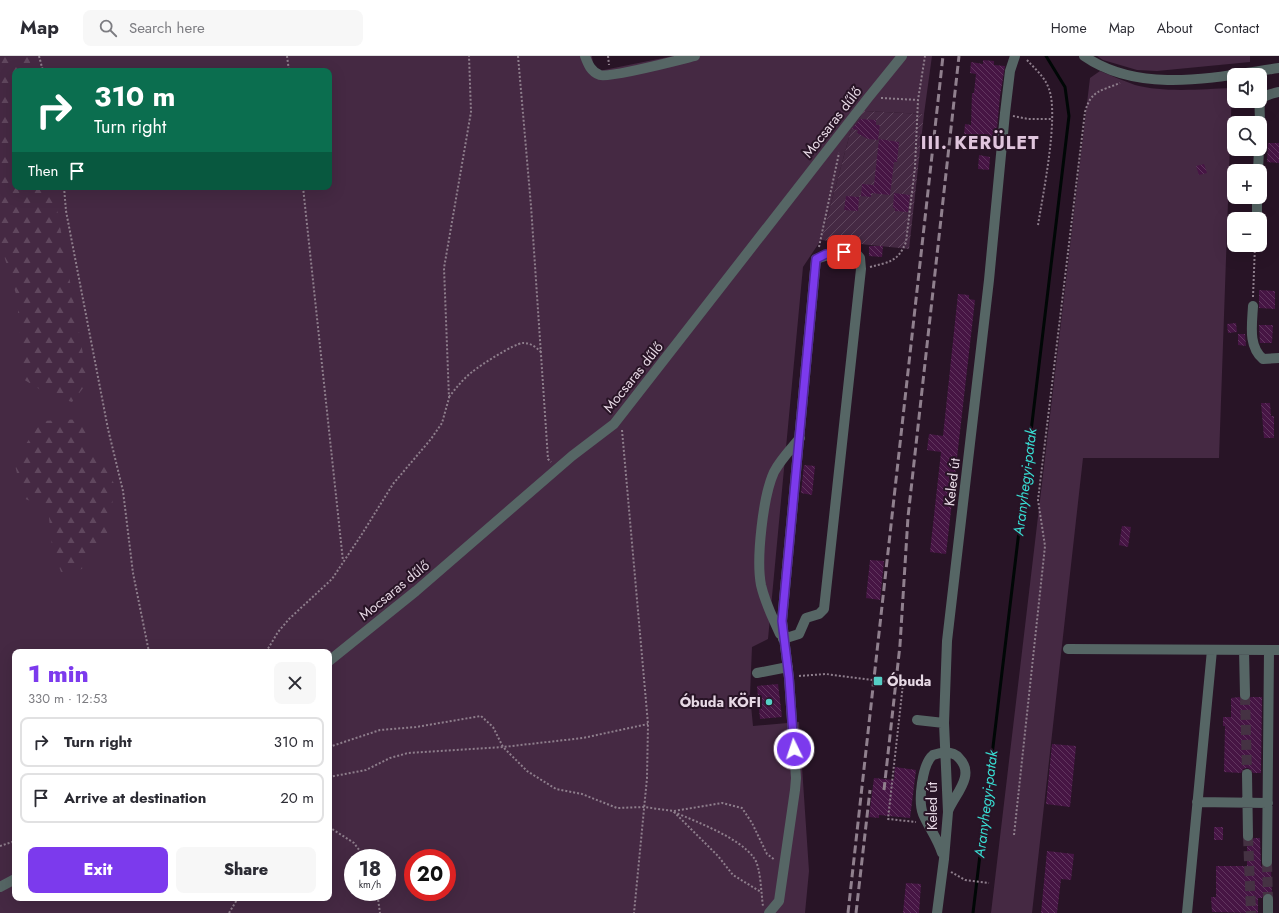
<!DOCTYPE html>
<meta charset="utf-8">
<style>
:root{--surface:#fff;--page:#f7f7f7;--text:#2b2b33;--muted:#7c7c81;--line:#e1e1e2;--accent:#7c3aed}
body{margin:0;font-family:Jost,sans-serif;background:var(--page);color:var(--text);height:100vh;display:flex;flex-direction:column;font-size:15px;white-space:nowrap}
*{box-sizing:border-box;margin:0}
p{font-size:13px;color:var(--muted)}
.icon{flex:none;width:22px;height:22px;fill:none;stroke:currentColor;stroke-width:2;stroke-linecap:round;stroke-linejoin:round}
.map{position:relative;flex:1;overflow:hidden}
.side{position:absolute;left:12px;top:593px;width:320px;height:252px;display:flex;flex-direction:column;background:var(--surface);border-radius:8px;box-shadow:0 4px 16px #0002}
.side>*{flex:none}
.top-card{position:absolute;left:12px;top:12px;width:320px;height:122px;border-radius:8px;box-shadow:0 4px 16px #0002;background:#0b6e4f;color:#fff;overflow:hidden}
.fabs{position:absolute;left:1227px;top:12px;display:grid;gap:8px}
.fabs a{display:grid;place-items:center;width:40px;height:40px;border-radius:8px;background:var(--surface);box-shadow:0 4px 16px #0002;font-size:20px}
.speed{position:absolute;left:344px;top:793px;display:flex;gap:8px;font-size:20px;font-weight:700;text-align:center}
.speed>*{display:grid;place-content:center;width:52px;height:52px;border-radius:50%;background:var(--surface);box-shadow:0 4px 16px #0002;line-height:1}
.speed small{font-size:10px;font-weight:400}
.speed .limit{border:6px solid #d22;background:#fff;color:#111}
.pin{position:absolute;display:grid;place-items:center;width:34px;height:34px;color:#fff;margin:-17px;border-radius:8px;box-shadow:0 2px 6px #0006}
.me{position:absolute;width:44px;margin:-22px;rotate:356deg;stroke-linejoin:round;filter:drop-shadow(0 0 3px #0008)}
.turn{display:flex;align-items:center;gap:14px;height:84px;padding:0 16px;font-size:18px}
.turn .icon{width:52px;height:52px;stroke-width:2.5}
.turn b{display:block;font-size:28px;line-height:34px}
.then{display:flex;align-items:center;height:38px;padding:0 16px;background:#0003;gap:8px;font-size:15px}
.round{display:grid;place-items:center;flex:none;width:42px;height:42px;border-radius:8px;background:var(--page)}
.head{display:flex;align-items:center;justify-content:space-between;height:68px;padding:0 16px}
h1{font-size:24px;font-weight:800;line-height:30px;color:var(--accent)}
.cta{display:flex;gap:8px;margin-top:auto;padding:8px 16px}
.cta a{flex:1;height:46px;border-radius:8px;background:var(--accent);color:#fff;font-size:16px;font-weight:800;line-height:46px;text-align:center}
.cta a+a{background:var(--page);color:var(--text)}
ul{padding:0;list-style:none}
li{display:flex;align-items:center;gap:12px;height:50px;margin:0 8px 6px;padding:0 8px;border:2px solid var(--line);border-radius:8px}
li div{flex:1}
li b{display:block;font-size:15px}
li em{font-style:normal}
header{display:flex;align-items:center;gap:24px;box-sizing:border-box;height:56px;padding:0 20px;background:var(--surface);border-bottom:1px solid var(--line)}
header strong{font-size:19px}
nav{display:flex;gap:22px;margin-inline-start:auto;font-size:14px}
.search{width:280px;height:36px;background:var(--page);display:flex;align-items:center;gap:10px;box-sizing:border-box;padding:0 14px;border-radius:8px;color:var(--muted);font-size:15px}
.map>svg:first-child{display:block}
.grass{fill:#452943;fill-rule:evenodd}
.forest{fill:url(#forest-firs)}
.garden{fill:url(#garden-furrows)}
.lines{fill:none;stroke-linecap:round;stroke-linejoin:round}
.stream{stroke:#000706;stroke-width:3}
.building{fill:url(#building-back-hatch)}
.minor-tunnel{stroke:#453243;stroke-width:10;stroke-dasharray:10 5;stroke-linecap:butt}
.path{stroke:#8e7e8c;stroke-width:2;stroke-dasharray:2 2;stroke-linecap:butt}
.minor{stroke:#566665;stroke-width:10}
.rail{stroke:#90808e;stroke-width:3;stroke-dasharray:8 4;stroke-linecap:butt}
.route-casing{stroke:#51269a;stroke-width:10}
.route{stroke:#7c3aed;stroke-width:7}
.poi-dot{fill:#55cec5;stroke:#281426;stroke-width:1.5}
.labels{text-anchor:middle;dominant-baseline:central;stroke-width:4;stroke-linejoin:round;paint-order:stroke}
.street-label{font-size:14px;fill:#e7d9e5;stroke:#281426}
.poi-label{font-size:14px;font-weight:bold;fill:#e7d9e5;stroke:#281426;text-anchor:start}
.water-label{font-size:15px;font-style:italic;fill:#38dcd2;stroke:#281426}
.district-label{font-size:18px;font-weight:bold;letter-spacing:1px;fill:#e0c5dd;stroke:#281426}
</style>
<header>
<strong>Map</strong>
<div class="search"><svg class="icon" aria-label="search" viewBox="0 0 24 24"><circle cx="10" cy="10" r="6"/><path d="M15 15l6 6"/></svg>Search here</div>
<nav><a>Home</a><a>Map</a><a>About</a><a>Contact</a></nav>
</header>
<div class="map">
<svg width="1279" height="857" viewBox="0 0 1279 857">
<defs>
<pattern id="forest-firs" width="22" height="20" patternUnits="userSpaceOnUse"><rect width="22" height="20" fill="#452943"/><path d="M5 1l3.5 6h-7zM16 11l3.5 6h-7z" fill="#60475e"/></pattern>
<pattern id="garden-furrows" width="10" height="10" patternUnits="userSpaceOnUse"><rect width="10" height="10" fill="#452943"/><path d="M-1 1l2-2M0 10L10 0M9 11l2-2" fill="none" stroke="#60475e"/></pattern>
<pattern id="building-back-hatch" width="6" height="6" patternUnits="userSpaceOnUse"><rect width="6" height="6" fill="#461544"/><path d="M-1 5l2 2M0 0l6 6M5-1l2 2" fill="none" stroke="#61365f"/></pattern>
</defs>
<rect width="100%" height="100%" fill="#281426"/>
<path class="grass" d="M0 0H592L594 16 673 0H932L924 58 864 55 851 74 821 184 803 211 768 583 752 591 750 639 753 670 799 666 809 815 805 857H0ZM15 15H329V131H15ZM15 596H329V842H15ZM353 802H387V836H353ZM413 802H447V836H413Z
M1097 0H1250V6L1157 15 1137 14 1103 4Z
M1100 15C1112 20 1124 25 1135 29 1164 37 1203 33 1232 32L1219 402H1083L1032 857H991L1090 22Z"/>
<path class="forest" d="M0 0H29L32 15H15V131H53L88 326 72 346 49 339 23 323 17 241 0 187Z
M84 363 88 387 103 403 115 430 107 480 87 494 82 513 61 516 52 490 48 452 23 442 14 405 42 365Z"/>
<path class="garden" d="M864 55 924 58 909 193 821 184 851 74Z"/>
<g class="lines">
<path class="stream" d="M973 857 1069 60 1065 31 1046 0"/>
</g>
<path class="building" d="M983 4 994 5V9L1005 10 1000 40 996 83 986 82V85L974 84 975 80 964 79 965 68 971 69 972 37H974L976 18 970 17 971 6 983 8Z
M860 63 876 64V69H880L878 84 868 83 857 77 858 74 852 73Z
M879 83 899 86 897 106H894L890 139 871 137V141L861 140 862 128 874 129Z
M1268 87H1279V107L1267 106Z
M979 99 990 101 989 114 978 113Z
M1204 108 1207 117 1199 119 1196 110Z
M894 137 910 139 908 156 895 155V152H893Z
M846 140 859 141 858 155 844 154Z
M869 190H883L882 201 869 200Z
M1259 234 1275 235V253L1259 252Z
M958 238 969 239V243L975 244 946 498 930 496 941 396 927 394 929 378 943 380Z
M1236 267 1237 276 1228 277 1227 268Z
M1259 269H1273L1272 287H1260Z
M1238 278H1245L1246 290 1238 289Z
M1261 347H1270L1271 360H1274V382H1264Z
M804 409 815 410 812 439 801 437Z
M1122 470 1131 471 1128 491 1119 489Z
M870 504 884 505 880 544 866 542Z
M778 628 782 661 760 663 757 630Z
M1239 641 1245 645 1251 641H1262L1261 717H1253L1250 713 1247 712 1243 713 1241 717 1224 716 1225 670H1223V661H1231V642Z
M1052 688 1076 690 1070 751 1046 748Z
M895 711 916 714 910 762 879 759V762L869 761 874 722 894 724Z
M1214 771H1223V784H1214Z
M1254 782H1260L1261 810 1267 812 1271 811 1272 838 1265 837 1262 842H1258V857L1212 856 1211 841H1216V810H1247V786H1251Z
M1047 795 1074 798 1071 824 1061 823 1057 857H1041Z
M906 827 921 828 919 857H903Z"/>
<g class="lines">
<path class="minor-tunnel" d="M1245 639 1247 718
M1248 780 1251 857
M1267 806 1268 843"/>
<path class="path" d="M39 0 43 15
M287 0 289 15
M518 0 531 150 548 403 551 406
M608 0 609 9
M1027 4C1035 13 1045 21 1049 33 1059 60 1043 138 1038 169
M881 42 918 44
M1013 60 1028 63H1052
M64 131 66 155 108 373 123 435 133 517 149 596
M303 131 343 505
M819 191 839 97
M870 211C889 206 898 206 906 186L915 111 918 44 925 0
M1253 241 1255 189
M449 341C456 332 463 323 472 316 479 310 515 287 523 287 531 287 536 291 542 297
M622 374 648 668 647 722 634 857
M266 596 278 576 289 563 332 523 362 478 393 428 431 383 442 367 449 342 444 212 471 56 469 0
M799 620 826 618 903 628 888 763 916 766
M903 628 921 630
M329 691 380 674 416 671 481 660 493 671 503 691 527 715 556 733 582 738 617 752 644 751 673 755 718 800 733 819 761 836
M329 721 366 714 390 702 408 697 503 691 583 682 648 668
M674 755 722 747 742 752 752 767 767 798 775 804
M674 756C697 766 740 782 754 802 761 811 761 838 763 850
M329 771 354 787 365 802
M1014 779 1045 490 1038 444 1085 56C1091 34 1101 35 1120 27
M0 790 15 785
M951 816 965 824 989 827
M377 836 380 857
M229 857 238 842"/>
<path class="minor" d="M585 0C588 8 591 16 600 19 611 22 679 4 695 0
M1084 0C1140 39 1216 21 1279 12
M1260 67C1260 45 1255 41 1279 36
M1258 115 1259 93
M1257 158V141
M1253 250C1252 269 1248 290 1263 303L1279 302
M780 578C773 562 765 547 761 529 756 503 763 440 774 416 781 403 791 393 800 382
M1068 593 1279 594
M1244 594 1245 639
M329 605 416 535 572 400 614 368 868 42 902 0
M757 617 788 611
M917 664 944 667
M1247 718 1248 780
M1197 746 1268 747
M942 797C938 783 929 772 923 758 918 745 922 708 933 699 942 696 952 694 959 702 976 719 955 738 948 755
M1267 806 1269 594
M0 831 15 823
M769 857 779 845 795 734 796 722 789 622 782 565 816 203 834 197 855 196 860 202 861 213 824 553 819 558 806 562 799 578 783 583
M937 857 944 803 948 756 944 667 947 585 989 224 1005 57 1010 15 1015 0
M1187 857 1212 594
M1268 857V843"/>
<path class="rail" d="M884 734 900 589 908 461 959 0
M848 857 943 0
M856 857 870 734"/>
</g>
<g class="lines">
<defs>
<path id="route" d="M794 693 789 622 782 565 816 203 826 198 844 196"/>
</defs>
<use href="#route" class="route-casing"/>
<use href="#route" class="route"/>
</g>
<g class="poi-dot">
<rect x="873" y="620" width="10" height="10" rx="2"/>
<circle cx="769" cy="646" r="4"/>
</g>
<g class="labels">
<g class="street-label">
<text transform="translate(832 66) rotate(-52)">Mocsaras dűlő</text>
<text transform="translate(633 321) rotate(-51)">Mocsaras dűlő</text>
<text transform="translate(952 426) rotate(-83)">Keled út</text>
<text transform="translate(394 534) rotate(-39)">Mocsaras dűlő</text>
<text transform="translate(932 750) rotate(-90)">Keled út</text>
</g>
<g class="poi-label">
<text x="887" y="625">Óbuda</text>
<text x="761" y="646" text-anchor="end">Óbuda KÖFI</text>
</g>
<g class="water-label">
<text transform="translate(1025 426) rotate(-83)">Aranyhegyi-patak</text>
<text transform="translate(986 748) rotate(-83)">Aranyhegyi-patak</text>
</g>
<g class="district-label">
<text x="980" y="87">III. KERÜLET</text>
</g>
</g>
</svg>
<div class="fabs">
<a><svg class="icon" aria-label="sound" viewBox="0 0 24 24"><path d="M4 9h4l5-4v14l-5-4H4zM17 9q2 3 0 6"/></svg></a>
<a><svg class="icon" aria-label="search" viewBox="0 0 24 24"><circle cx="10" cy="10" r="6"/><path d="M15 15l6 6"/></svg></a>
<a>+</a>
<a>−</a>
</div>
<div class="speed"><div>18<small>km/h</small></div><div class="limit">20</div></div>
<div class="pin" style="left:844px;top:196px;background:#d93025"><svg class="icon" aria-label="arrive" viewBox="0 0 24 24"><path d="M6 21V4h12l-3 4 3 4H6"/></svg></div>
<svg class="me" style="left:794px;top:693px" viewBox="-20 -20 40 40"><circle r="17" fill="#7c3aed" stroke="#fff" stroke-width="3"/><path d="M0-11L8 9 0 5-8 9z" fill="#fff"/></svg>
<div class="top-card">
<div class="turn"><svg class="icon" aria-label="right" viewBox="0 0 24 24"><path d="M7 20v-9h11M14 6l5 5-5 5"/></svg><div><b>310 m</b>Turn right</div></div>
<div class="then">Then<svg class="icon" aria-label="arrive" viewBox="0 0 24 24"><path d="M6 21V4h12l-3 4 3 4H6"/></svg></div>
</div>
<section class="side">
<div class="head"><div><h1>1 min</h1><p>330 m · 12:53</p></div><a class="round"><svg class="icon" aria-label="close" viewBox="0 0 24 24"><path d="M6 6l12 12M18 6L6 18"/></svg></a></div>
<ul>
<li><svg class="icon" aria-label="right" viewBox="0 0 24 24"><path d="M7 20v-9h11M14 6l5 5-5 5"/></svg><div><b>Turn right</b></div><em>310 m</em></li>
<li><svg class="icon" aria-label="arrive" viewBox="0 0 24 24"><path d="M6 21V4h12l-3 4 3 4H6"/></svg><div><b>Arrive at destination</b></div><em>20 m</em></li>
</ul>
<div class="cta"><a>Exit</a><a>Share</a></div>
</section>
</div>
